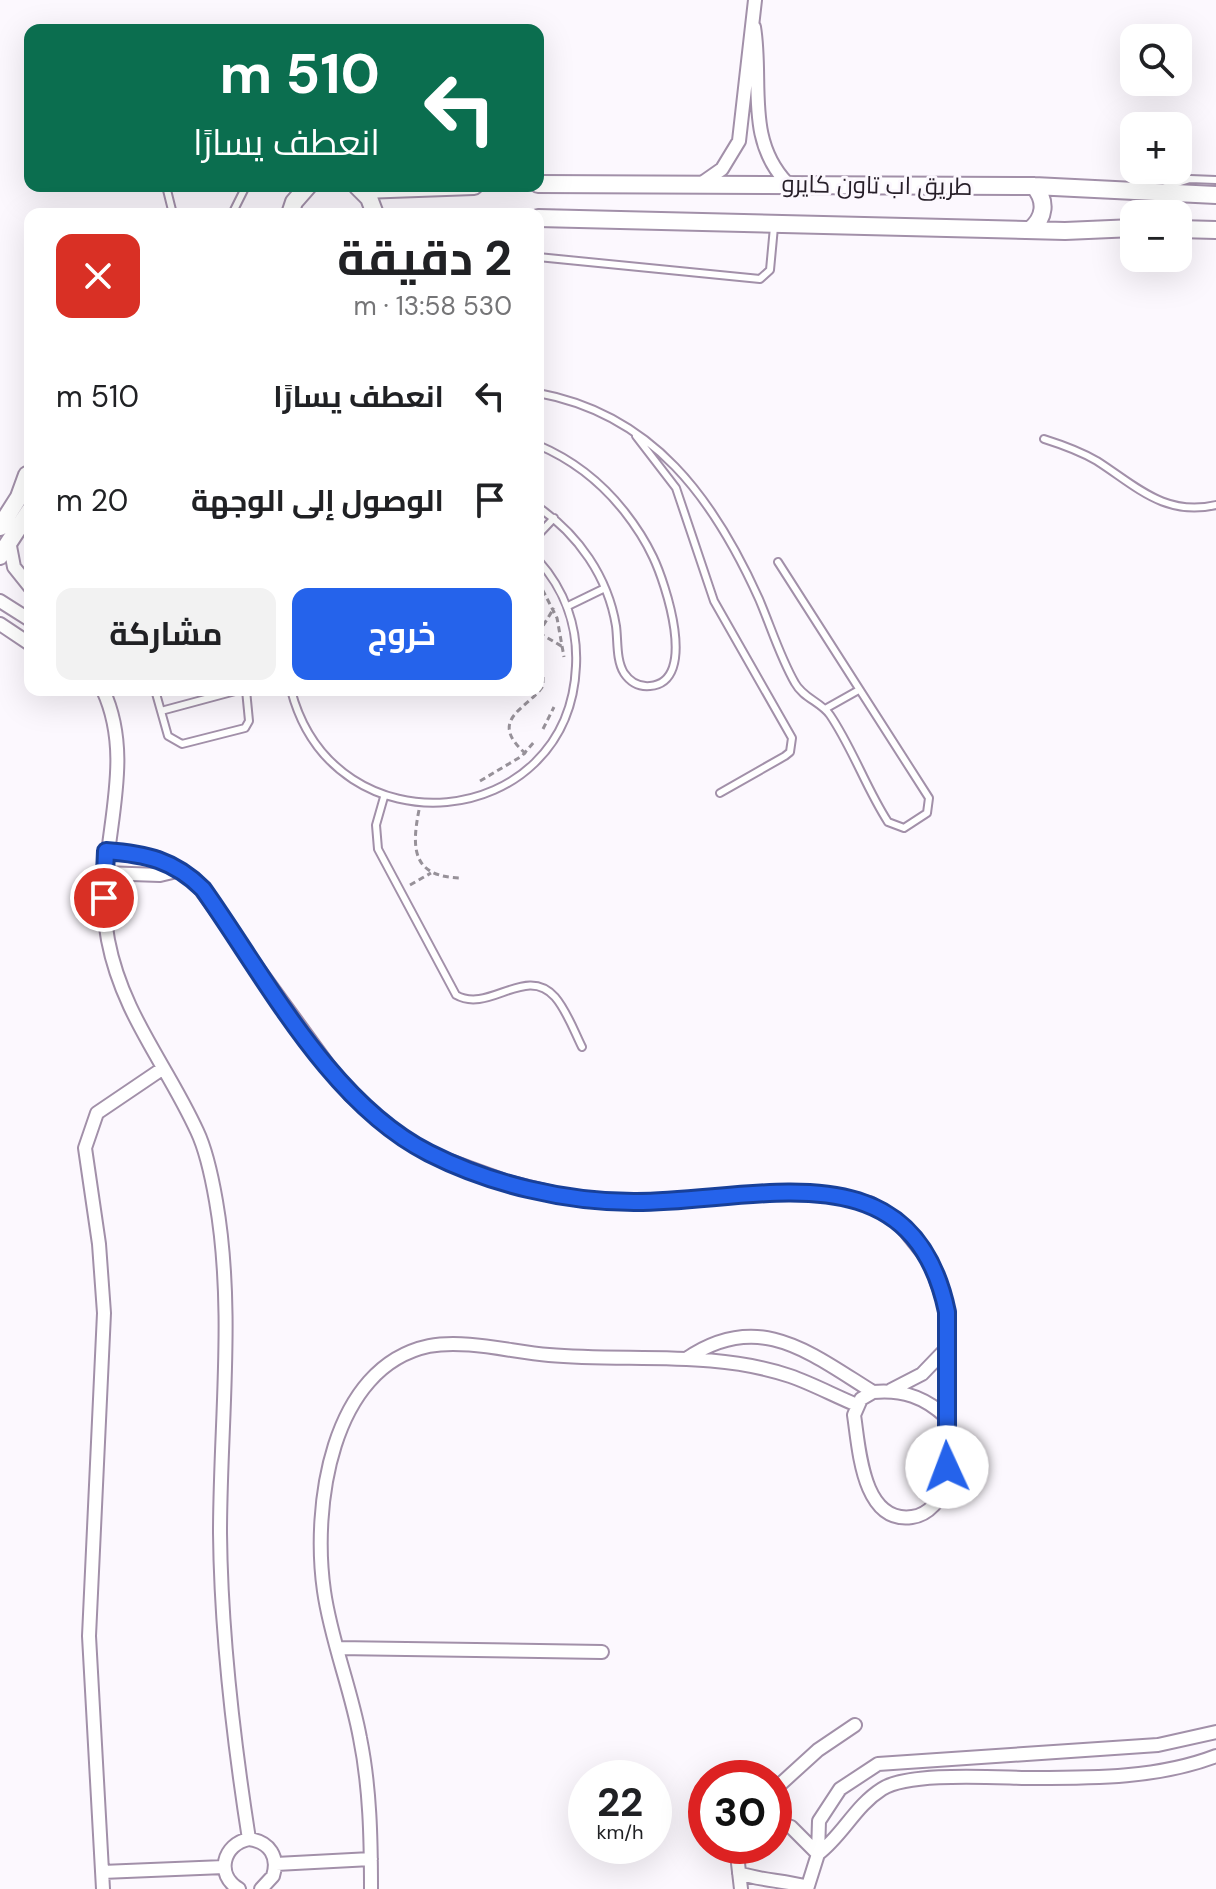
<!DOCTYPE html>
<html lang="ar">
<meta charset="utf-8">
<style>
:root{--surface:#fff;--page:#f2f2f2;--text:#202124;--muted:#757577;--accent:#2563eb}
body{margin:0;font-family:"DM Sans",Cairo,sans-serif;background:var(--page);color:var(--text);direction:rtl;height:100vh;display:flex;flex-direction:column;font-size:30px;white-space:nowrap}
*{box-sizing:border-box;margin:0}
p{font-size:26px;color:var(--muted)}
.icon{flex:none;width:44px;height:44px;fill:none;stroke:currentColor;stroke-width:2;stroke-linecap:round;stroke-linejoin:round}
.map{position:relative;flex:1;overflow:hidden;direction:ltr}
.drawer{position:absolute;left:24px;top:208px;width:520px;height:488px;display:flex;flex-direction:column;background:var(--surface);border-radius:16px;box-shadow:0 8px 32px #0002;direction:rtl}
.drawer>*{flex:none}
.top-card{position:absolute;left:24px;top:24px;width:520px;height:168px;border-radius:16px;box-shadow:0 8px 32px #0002;direction:rtl;background:#0b6e4f;color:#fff;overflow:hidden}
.controls{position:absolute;left:1120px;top:24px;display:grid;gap:16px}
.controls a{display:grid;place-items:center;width:72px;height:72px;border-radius:16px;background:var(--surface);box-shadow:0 8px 32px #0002;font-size:40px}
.speed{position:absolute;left:568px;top:1760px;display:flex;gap:16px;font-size:40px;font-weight:700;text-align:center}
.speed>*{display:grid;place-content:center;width:104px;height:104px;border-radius:50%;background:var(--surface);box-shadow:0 8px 32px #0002;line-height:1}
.speed small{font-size:20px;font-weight:400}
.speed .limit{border:12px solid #d22;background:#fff;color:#111}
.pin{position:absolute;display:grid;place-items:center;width:68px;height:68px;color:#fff;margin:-34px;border:4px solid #fff;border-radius:50%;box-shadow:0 2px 8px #0007}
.me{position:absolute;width:88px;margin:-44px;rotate:358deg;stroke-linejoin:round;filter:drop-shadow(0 0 6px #0008)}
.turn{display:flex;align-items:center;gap:28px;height:168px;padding:0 32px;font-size:36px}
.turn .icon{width:104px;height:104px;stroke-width:2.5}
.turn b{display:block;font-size:56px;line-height:68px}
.round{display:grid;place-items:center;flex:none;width:84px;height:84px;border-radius:16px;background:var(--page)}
.headline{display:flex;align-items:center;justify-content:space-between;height:136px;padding:0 32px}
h1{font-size:48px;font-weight:700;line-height:60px}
.primary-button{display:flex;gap:16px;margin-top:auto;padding:16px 32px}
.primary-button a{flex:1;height:92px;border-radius:16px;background:var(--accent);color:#fff;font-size:32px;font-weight:700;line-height:92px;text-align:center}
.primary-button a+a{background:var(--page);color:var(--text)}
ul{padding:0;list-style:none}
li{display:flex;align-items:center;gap:24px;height:104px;padding:0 32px}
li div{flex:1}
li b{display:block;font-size:30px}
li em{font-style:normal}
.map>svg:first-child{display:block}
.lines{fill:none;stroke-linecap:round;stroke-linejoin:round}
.service-casing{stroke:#a290a9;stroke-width:10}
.minor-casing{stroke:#a290a9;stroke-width:16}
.tertiary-casing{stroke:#a290a9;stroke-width:20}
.path{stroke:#979199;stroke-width:3;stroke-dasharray:6 4;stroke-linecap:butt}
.service{stroke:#fff;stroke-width:6}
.minor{stroke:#fff;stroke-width:12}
.tertiary{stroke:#fff;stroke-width:16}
.route-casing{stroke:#184099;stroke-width:20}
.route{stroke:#2563eb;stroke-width:14}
.labels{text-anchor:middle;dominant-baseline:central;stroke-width:6;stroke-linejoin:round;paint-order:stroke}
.street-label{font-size:24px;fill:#261e28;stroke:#fcf8fe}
</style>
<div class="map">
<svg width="1216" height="1889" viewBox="0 0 1216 1889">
<rect width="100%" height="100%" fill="#fcf8fe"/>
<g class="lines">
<defs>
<path id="service" d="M166 186 173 214
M1165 187 1190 179 1216 180
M232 214 246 186
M538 257 760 279 770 270 774 227
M538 393C653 414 714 499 759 599 771 627 780 657 795 683 803 698 821 702 830 715 853 749 866 788 888 822L904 828 927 813 929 798 778 562
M636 436 676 488 714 601 792 738 790 752 785 756 720 793
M1044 439C1063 445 1080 451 1097 461 1136 486 1165 517 1216 505
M538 445C571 459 601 482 624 511 635 525 645 540 653 557 665 582 699 682 650 686 639 687 630 682 624 673 616 660 618 641 616 626 608 577 578 534 538 507
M538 535 554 518
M568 606 605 588
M155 690 168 736 182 744 245 728 249 721 246 690
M291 690C334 855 569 832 576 666 578 627 565 590 538 560
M825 709 857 691
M161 711 239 690
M384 797 376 825 378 849 456 995C489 1014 526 964 555 997 567 1011 574 1031 582 1047"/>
<path id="minor" d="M754 27C763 82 745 139 787 183
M702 183 722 169 739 141 755 0
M9 541 14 567 30 587
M0 601 30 620
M0 624 30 644
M103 690C140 770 92 853 108 940 122 1014 167 1065 197 1131 207 1152 212 1178 216 1201 235 1310 220 1423 220 1533 221 1636 233 1737 249 1839
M106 851 158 858 193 879 350 1095 388 1128 431 1154 508 1182 570 1197 633 1202 803 1191 870 1203 898 1222 930 1262 947 1312 946 1484C941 1499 929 1515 912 1517 862 1524 859 1447 854 1415L861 1399 873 1392C902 1389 925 1397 946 1417
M103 873 160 875 181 870
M686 1359C759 1309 810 1353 873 1392
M891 1390 922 1374 947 1348
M337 1648 602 1652
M774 1790 818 1750 855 1725
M774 1821 791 1827 818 1854
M736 1846 741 1889
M818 1854C843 1835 855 1806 882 1789 910 1771 1000 1778 1034 1778 1095 1778 1159 1778 1216 1756
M276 1864 371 1859
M102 1872 224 1867
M739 1873C761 1881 784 1880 807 1887
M103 1889 89 1636 104 1313 99 1244 85 1148 97 1113 162 1069
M239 1889C215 1875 223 1844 249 1839 270 1842 279 1857 273 1876L261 1889
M371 1889C371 1839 370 1787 360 1738 351 1688 331 1641 324 1591 312 1508 330 1367 429 1346 466 1339 512 1352 549 1355 628 1362 713 1350 790 1376 813 1384 835 1396 857 1405
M807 1889 818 1854 819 1821 840 1789 878 1764 1158 1745 1216 1732"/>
<path id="tertiary" d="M538 184 1034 186 1216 195
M357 186 369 198 375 214
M362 190 474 186
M290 214 294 202 308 186
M538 218 1065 231 1134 228
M1178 229 1216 230
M1030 230C1045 218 1047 201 1034 186
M0 527 19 497 27 475
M0 556 30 510"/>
</defs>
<use href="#service" class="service-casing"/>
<use href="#minor" class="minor-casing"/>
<use href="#tertiary" class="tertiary-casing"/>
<path class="path" d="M538 581 557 618 564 657
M539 633 563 647
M538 634 554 608
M543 729 554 707
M526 754C486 719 528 709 543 686V675L538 666
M480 781 522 756 534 742
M419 810C411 850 413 877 461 878
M410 885 431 873"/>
<use href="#service" class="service"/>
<use href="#minor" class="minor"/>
<use href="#tertiary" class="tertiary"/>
</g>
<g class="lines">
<defs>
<path id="route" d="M104 898 106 851C146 854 174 860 203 889 266 978 330 1103 429 1153 490 1184 565 1202 634 1202 754 1203 912 1143 947 1312V1467"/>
</defs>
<use href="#route" class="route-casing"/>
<use href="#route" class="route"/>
</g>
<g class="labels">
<g class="street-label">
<text transform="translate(877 185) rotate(1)">طريق اب تاون كايرو</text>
</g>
</g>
</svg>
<div class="controls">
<a><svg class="icon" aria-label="search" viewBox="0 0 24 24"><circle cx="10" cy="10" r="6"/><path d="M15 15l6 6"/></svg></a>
<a>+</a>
<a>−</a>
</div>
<div class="speed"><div>22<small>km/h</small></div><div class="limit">30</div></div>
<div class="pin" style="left:104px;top:898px;background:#d93025"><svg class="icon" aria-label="arrive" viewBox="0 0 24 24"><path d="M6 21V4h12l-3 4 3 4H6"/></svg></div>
<svg class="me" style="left:947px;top:1467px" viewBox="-20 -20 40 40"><circle r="19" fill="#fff"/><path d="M0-13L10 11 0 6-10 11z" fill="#2563eb"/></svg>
<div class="top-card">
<div class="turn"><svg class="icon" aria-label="left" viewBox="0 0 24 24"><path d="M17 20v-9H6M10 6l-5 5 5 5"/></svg><div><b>510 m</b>انعطف يسارًا</div></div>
</div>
<section class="drawer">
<div class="headline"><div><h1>2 دقيقة</h1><p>530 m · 13:58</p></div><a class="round" style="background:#d93025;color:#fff"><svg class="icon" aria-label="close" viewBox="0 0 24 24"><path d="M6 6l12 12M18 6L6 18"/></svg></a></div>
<ul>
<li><svg class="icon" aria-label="left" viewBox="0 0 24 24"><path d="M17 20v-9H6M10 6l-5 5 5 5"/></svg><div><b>انعطف يسارًا</b></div><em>510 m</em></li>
<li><svg class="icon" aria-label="arrive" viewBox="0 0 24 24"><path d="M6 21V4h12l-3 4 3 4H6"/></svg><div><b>الوصول إلى الوجهة</b></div><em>20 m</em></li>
</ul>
<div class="primary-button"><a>خروج</a><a>مشاركة</a></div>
</section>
</div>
